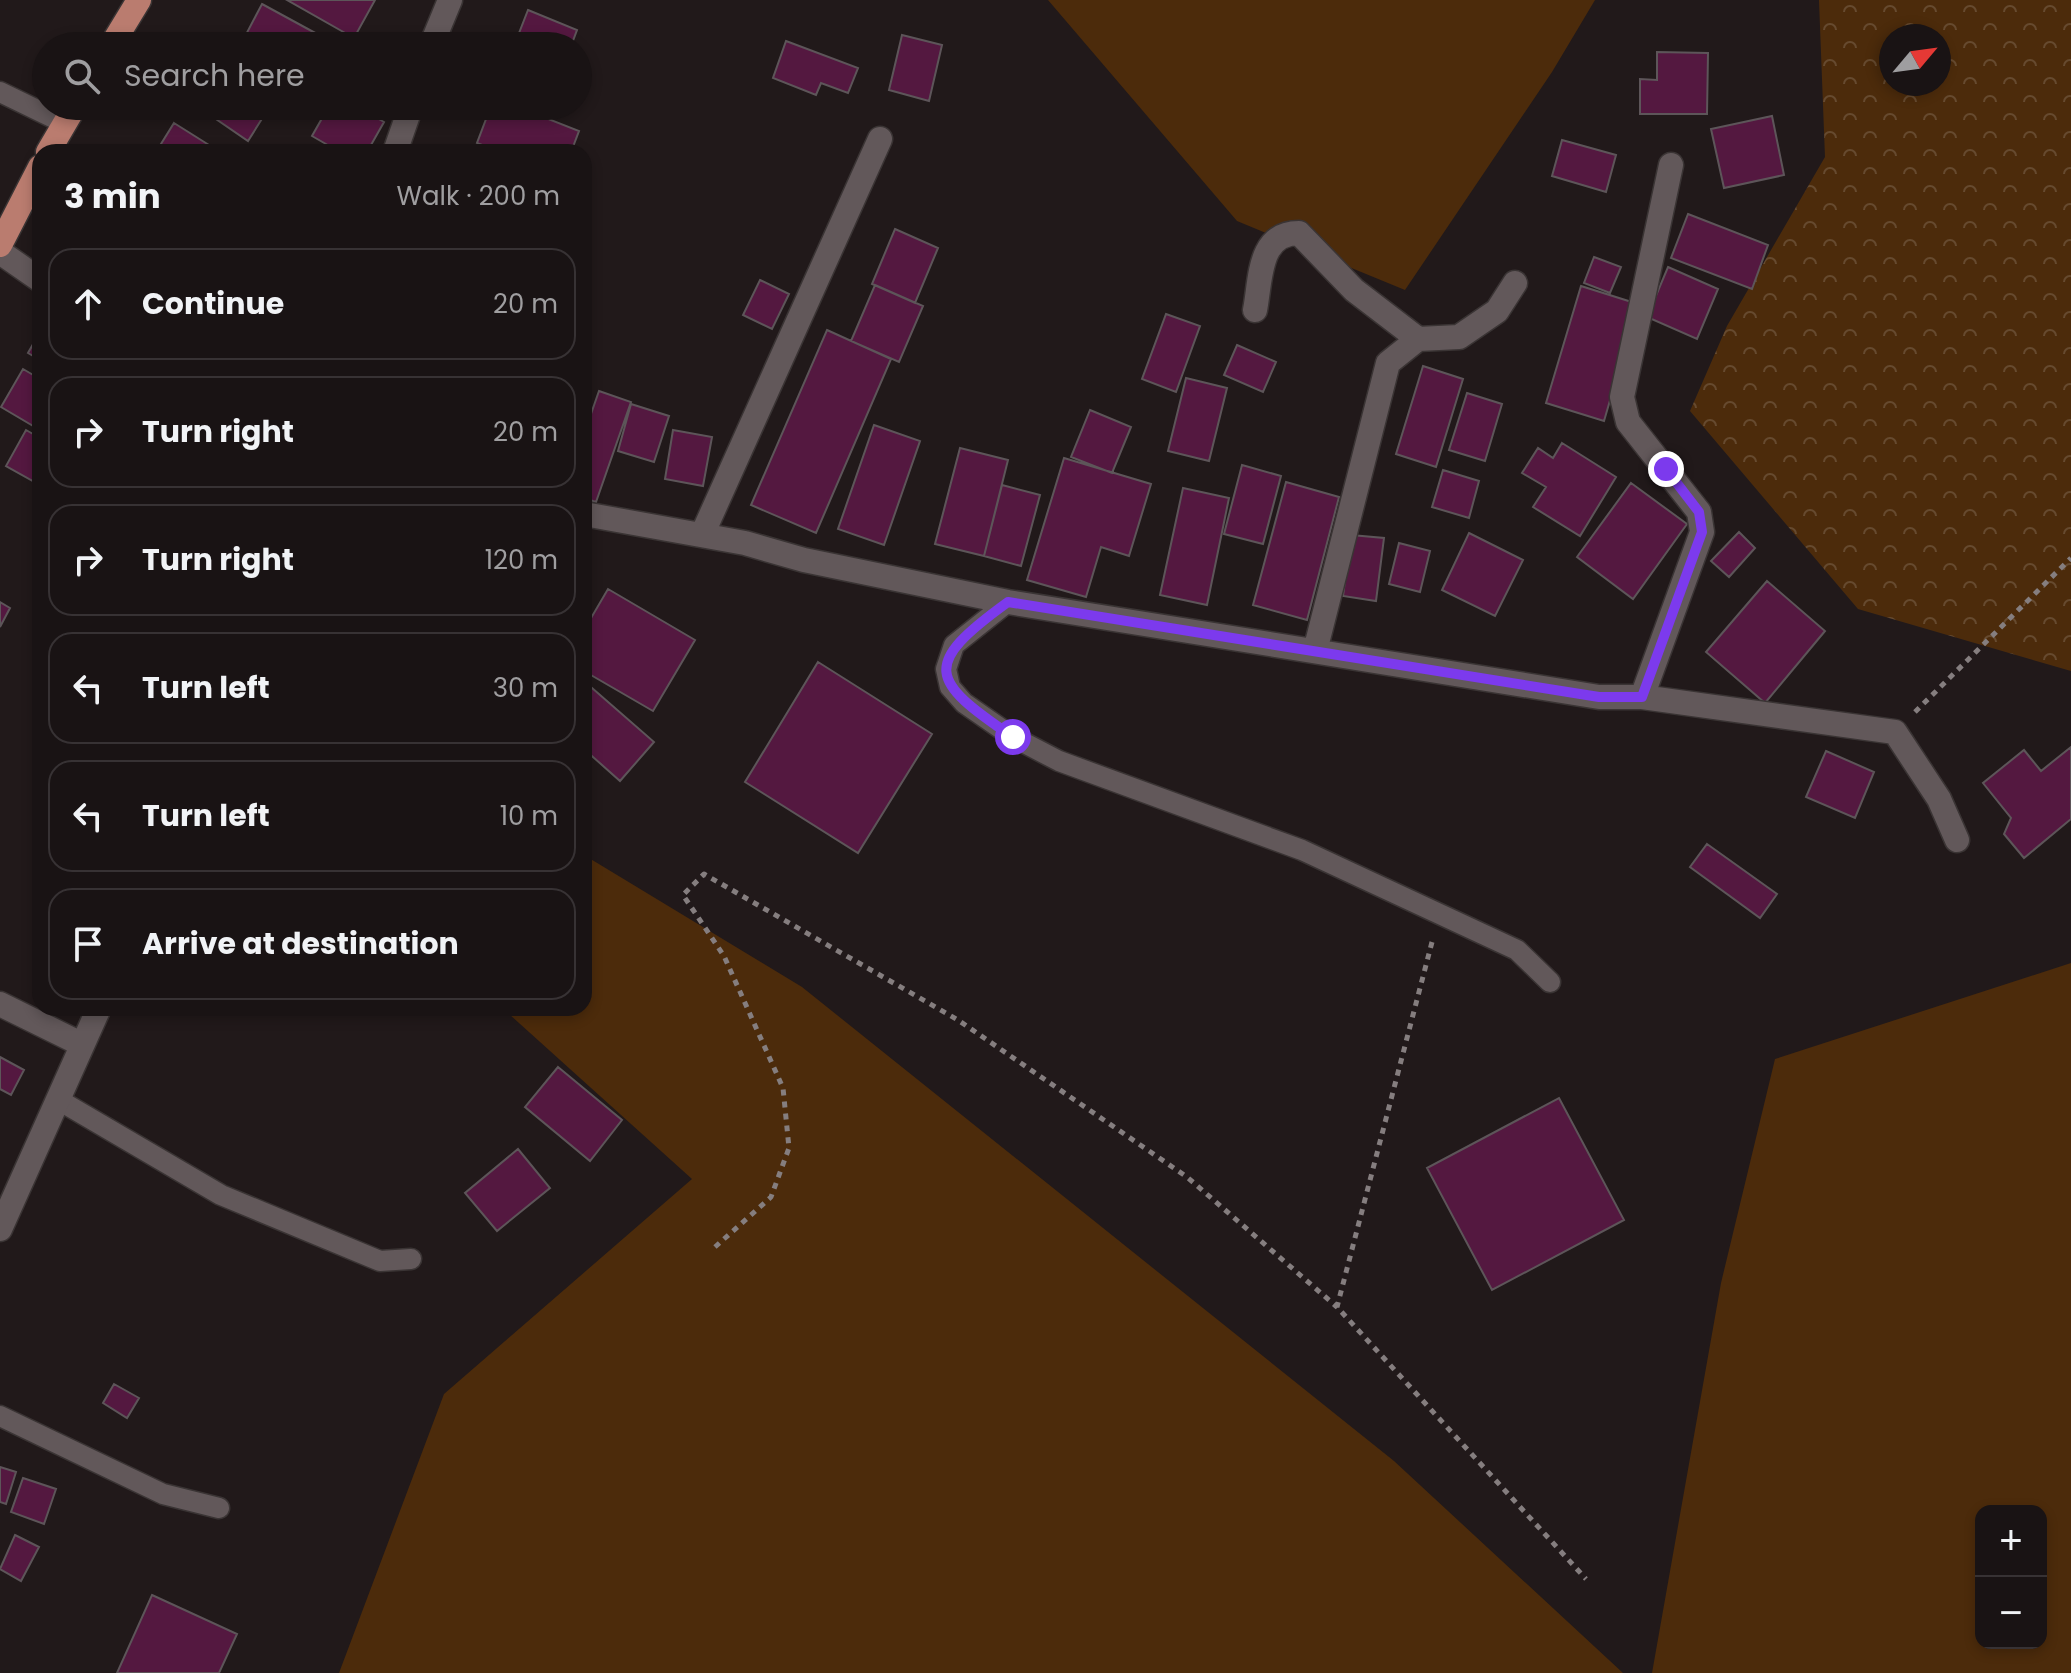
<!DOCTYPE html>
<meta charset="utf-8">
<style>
body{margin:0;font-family:Poppins,sans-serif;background:#262022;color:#f1f3f6}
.controls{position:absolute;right:24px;bottom:24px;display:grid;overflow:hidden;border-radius:16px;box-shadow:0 4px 12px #0003}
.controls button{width:72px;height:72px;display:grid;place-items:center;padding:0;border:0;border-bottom:2px solid #373234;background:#191314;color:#f1f3f6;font:40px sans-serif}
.compass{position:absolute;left:1879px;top:24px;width:72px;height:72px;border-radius:50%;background:#191314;box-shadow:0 4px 12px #0003;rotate:61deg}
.stop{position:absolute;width:24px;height:24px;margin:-18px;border:6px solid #7c3aed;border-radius:50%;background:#fff}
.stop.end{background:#7c3aed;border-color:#fff;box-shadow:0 2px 8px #0008}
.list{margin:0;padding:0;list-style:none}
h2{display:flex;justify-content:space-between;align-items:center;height:104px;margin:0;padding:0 32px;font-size:34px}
h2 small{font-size:26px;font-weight:400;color:#9f9ea0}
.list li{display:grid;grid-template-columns:52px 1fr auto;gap:24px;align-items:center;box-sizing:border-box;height:112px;margin:0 16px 16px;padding:0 16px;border:2px solid #373234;border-radius:24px}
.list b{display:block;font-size:30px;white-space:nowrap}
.list em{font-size:26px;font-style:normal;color:#9f9ea0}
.icon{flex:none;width:44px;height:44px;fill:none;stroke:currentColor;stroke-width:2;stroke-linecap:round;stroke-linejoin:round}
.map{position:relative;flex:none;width:2071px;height:1673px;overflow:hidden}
.search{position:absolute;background:#191314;box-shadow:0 4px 12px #0003;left:32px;top:32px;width:560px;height:88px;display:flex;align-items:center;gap:20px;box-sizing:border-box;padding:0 28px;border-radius:44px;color:#9f9ea0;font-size:30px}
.panel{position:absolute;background:#191314;box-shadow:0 4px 12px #0003;left:32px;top:144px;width:560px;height:872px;border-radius:24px}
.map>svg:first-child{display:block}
.green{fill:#4c2b0b;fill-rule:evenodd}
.forest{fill:url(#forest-crowns);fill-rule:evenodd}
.building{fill:#541840;stroke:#5d5559;stroke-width:2}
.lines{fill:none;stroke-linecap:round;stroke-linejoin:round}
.lane-casing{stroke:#3a3434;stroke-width:23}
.street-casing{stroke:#3a3434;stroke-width:27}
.primary-casing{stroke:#3a3434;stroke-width:27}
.path{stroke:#857e7f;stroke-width:5;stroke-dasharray:6 6;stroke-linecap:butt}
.lane{stroke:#62585a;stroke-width:20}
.street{stroke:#62585a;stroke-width:24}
.primary{stroke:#ba7c6f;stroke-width:24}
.route{stroke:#7c3aed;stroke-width:10}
</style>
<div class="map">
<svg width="2071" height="1673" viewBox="0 0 2071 1673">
<defs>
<pattern id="forest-crowns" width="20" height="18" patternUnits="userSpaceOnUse" patternTransform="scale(2)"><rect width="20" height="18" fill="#4c2b0b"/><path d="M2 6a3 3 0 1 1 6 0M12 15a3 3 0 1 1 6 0" fill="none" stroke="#664a2f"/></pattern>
</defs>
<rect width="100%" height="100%" fill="#21191a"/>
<path class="green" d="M1048,0H1595L1552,72L1405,290L1237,221Z
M584,855L802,987L1394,1461L1623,1673H339L444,1394L692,1179L509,1014V1008H584Z
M2071,963V1673H1652L1721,1283L1775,1059ZM1981,1511H2041V1643H1981Z"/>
<path class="forest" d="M1819,0H2071V671L1858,609L1690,411L1727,326L1825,157ZM1891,36H1939V84H1891Z"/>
<path class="building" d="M287,0H375L354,38Z
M262,4L330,41L327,46H240Z
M528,10L577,30L571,46H514Z
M902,35L942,45L929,101L889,90Z
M338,37L363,46H335Z
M786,41L858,68L848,93L821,83L816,95L773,78Z
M1657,52L1708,53L1707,114H1640V79L1657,80Z
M197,106H270L248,141Z
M329,106H356L384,122L367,152H340L312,136Z
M491,106H541L538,115L579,131L571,152H500L477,143Z
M1772,116L1784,175L1724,188L1711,129Z
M174,123L220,152H156Z
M1562,140L1616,155L1606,192L1552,176Z
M1688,214L1768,245L1752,289L1671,258Z
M895,229L938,248L915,303L872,284Z
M1594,257L1621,267L1610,293L1584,283Z
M1668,267L1718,289L1697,339L1647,317Z
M760,280L789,294L772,329L743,315Z
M875,285L923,306L899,362L851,341Z
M1581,286L1638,304L1604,421L1546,403Z
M1166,314L1200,326L1176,392L1142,379Z
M827,330L891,359L816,533L751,505Z
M40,332V360L28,353Z
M1237,345L1276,362L1263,392L1224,375Z
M1423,366L1463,379L1436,467L1396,454Z
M23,369L40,379V430L1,407Z
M1186,378L1227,388L1209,461L1168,451Z
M599,391L631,402L596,502L584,498V434Z
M1467,393L1502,404L1485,461L1449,450Z
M631,404L669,416L654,462L618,451Z
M1090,410L1131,427L1112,473L1071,457Z
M874,425L920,441L884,545L838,529Z
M26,430L40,438V485L6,466Z
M673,430L712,437L703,486L665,479Z
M1562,443L1616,477L1580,536L1533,507L1546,487L1522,473L1538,448L1553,458Z
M960,448L1008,460L984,556L935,544Z
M1064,458L1151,484L1129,556L1101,547L1086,597L1027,580Z
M1242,465L1281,476L1263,544L1224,534Z
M1443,470L1479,481L1469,518L1432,507Z
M1286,482L1339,497L1307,620L1253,605Z
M1631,483L1687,524L1633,599L1577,557Z
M1002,485L1040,495L1021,566L984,556Z
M1183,488L1229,498L1207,605L1160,595Z
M1739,532L1755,548L1729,577L1711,561Z
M1469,533L1523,560L1495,616L1442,590Z
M1351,535L1384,538L1376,601L1343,596Z
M1399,543L1430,551L1420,592L1389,584Z
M1767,581L1825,631L1765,703L1706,652Z
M608,589L695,640L653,711L584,671V630Z
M0,602L10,608L0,627Z
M818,662L932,734L858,853L745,782Z
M584,681L654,742L620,781L584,749Z
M2071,747V819L2024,858L2004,834L2011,818L1983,783L2024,750L2041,771Z
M1826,751L1874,772L1855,818L1806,797Z
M1707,844L1777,894L1760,918L1690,867Z
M0,1057L24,1070L11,1095L0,1089Z
M558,1067L622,1120L590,1161L525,1107Z
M1559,1098L1624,1220L1492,1290L1427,1168Z
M518,1149L550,1188L497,1231L465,1193Z
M114,1384L139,1398L127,1418L103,1403Z
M0,1467L16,1472L6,1504L0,1502Z
M23,1478L56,1489L44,1524L11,1512Z
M15,1535L39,1547L21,1581L0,1569Z
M152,1595L237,1634L219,1673H117Z"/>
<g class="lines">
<g class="lane-casing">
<path id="lane" d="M0,92L64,123
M1008,602L954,645L946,669L950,687L964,703L1013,737L1059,761L1302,850L1517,950L1550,982
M57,1099L221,1195L380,1261L411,1259
M0,1416L163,1494L219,1508"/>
</g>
<g class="street-casing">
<path id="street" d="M431,46L450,0
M395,152L411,106
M0,252L40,280
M1255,310C1261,279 1258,233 1299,233L1354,290L1418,339
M584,514L745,543L804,560L1008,602L1599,697H1642L1895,732L1939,799L1957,840
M702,535L880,139
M1315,651L1388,363L1418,339L1459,337L1497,311L1515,283
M1642,697L1702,532L1699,512L1628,422L1622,397L1671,165
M0,1004L81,1044
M0,1229L99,1008"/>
</g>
<g class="primary-casing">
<path id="primary" d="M111,46L139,0
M48,152L75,106
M0,245L40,167"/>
</g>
<path class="path" d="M1915,712L2071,558
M1432,942L1337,1307L1586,1579
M715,1247L771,1197L789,1148L783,1088L724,956L683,895L704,874L958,1020L1187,1177L1337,1307"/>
<use href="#lane" class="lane"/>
<use href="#street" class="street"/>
<use href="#primary" class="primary"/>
</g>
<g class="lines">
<path class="route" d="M1013,737C929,680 921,665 1008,602L1599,697H1642L1702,532L1699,512L1666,469"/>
</g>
</svg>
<div class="controls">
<button>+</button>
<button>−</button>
</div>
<svg class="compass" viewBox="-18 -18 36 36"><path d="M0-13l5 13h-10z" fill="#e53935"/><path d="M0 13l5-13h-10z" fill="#9f9ea0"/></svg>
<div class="stop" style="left:1013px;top:737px"></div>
<div class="stop end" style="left:1666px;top:469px"></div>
<div class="search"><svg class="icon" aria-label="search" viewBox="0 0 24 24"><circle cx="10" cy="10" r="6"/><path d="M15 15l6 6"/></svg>Search here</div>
<section class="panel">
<h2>3 min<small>Walk · 200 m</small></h2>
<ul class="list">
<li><svg class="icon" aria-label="ahead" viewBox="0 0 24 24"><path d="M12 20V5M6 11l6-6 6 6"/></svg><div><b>Continue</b></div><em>20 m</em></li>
<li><svg class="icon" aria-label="right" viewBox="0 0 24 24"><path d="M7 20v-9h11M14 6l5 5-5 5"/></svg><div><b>Turn right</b></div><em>20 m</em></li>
<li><svg class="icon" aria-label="right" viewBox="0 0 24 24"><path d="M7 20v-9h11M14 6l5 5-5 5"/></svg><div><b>Turn right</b></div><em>120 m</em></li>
<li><svg class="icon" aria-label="left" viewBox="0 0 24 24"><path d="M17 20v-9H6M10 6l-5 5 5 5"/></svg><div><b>Turn left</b></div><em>30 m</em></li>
<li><svg class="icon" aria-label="left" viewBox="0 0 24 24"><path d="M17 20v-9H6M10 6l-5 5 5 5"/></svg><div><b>Turn left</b></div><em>10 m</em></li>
<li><svg class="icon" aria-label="arrive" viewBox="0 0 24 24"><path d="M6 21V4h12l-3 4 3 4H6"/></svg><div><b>Arrive at destination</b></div></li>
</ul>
</section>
</div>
